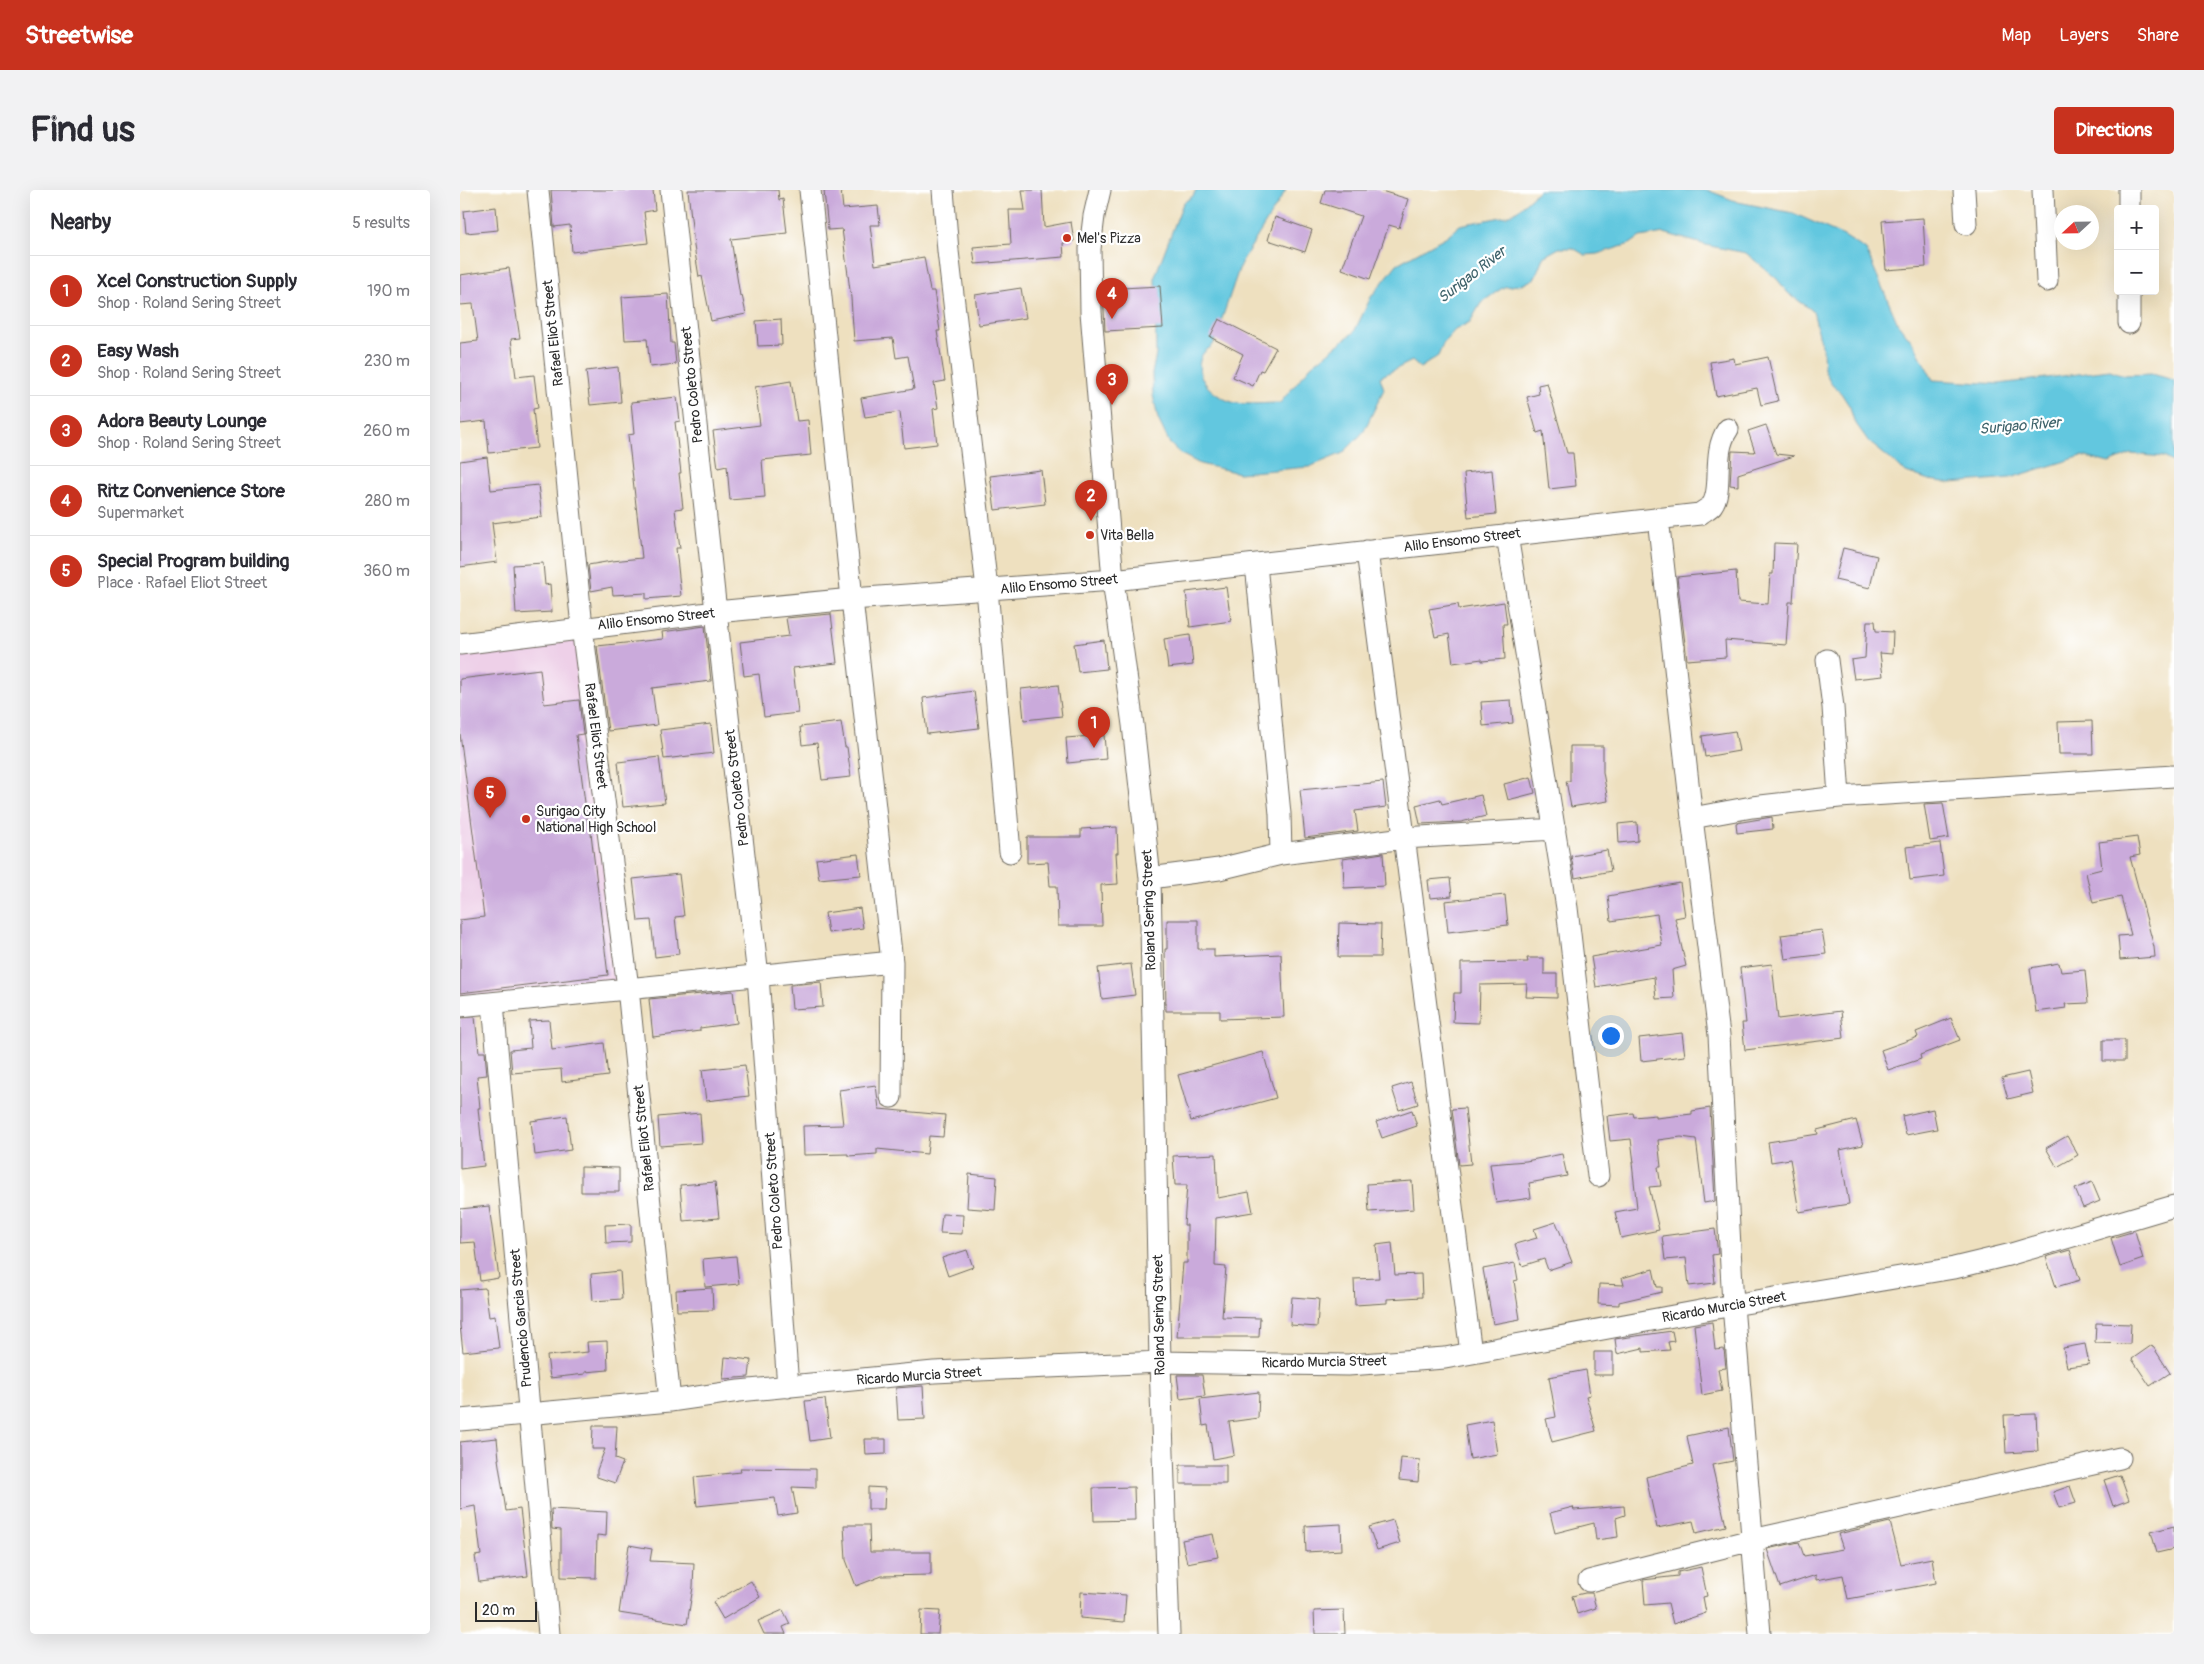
<!DOCTYPE html>
<meta charset="utf-8">
<style>
body{margin:0;font-family:Pangolin,sans-serif;background:#f2f2f3;color:#2b2b33}
.controls{position:absolute;right:15px;top:15px;display:grid;overflow:hidden;border-radius:5px;box-shadow:0 5px 20px #0002}
.controls button{width:45px;height:45px;display:grid;place-items:center;padding:0;border:0;border-bottom:1px solid #e1e1e2;background:#fff;color:#2b2b33;font:25px sans-serif}
.compass{position:absolute;left:1594px;top:15px;width:45px;height:45px;border-radius:50%;background:#fff;box-shadow:0 5px 20px #0002;rotate:248deg}
.scale{position:absolute;left:15px;bottom:12px;width:62px;box-sizing:border-box;padding-left:5px;border:2px solid #2b2b2b;border-top:0;font-size:14px;line-height:18px;white-space:nowrap;color:#2b2b2b;-webkit-text-stroke:4px #fff;paint-order:stroke}
.you{position:absolute;left:1150px;top:845px;width:18px;height:18px;margin:-12px;border:4px solid #fff;border-radius:50%;background:#1a73e8;box-shadow:0 0 0 8px #1a73e833}
.badge{display:grid;place-items:center;width:32px;height:32px;border-radius:50%;background:#c8321e;color:#fff;font-size:16px;font-weight:700}
.pin{position:absolute;translate:-50% -41px;filter:drop-shadow(0 1px 2px #0008)}
.pin::after{content:'';position:absolute;top:26px;width:18px;height:15px;background:inherit;clip-path:polygon(0 0,100% 0,50% 100%)}
.list{margin:0;padding:0;list-style:none}
h2{display:flex;justify-content:space-between;align-items:center;height:65px;margin:0;padding:0 20px;font-size:21px}
h2 small{font-size:16px;font-weight:400;color:#7c7c81}
.list li{display:grid;grid-template-columns:32px 1fr auto;gap:15px;align-items:center;box-sizing:border-box;height:70px;padding:0 20px;border-top:1px solid #e1e1e2}
.list b{display:block;font-size:19px;white-space:nowrap}
.list p{margin:0;font-size:16px;white-space:nowrap;color:#7c7c81}
.list em{font-size:16px;font-style:normal;color:#7c7c81}
.map{position:relative;flex:none;width:1714px;height:1444px;overflow:hidden;border-radius:5px}
header{display:flex;align-items:center;gap:30px;box-sizing:border-box;height:70px;padding:0 25px;background:#c8321e;color:#fff}
header strong{font-size:24px}
nav{display:flex;gap:28px;margin-inline-start:auto;font-size:18px}
.intro{display:flex;align-items:center;justify-content:space-between;box-sizing:border-box;height:120px;padding:0 30px}
h1{margin:0;font-size:35px}
.button{padding:12px 22px;border-radius:5px;background:#c8321e;color:#fff;font-size:18px;font-weight:700}
main{display:flex;gap:30px;padding:0 30px}
aside{flex:1;background:#fff;border-radius:5px;box-shadow:0 5px 20px #0002}
.map>svg:first-child{display:block}
.built{fill:#eed0e8}
.water{fill:#62c7df;stroke:#467985}
.building{fill:#caaadb}
.lines{fill:none;stroke-linecap:round;stroke-linejoin:round}
.minor-casing{stroke:#6f6a5f;stroke-width:23}
.minor{stroke:#fff;stroke-width:21}
.poi-dot{fill:#c8321e;stroke:#fff;stroke-width:2}
.labels{text-anchor:middle;dominant-baseline:central;stroke-width:4.5;stroke-linejoin:round;paint-order:stroke}
.poi-label{font-size:14px;fill:#2b2b2b;stroke:#fff;text-anchor:start}
.street-label{font-size:14px;fill:#2b2b2b;stroke:#fff}
.water-label{font-size:15px;font-style:italic;fill:#3e626a;stroke:#fff}
</style>
<header>
<strong>Streetwise</strong>
<nav><a>Map</a><a>Layers</a><a>Share</a></nav>
</header>
<div class="intro"><h1>Find us</h1><a class="button">Directions</a></div>
<main>
<aside>
<h2>Nearby<small>5 results</small></h2>
<ul class="list">
<li><span class="badge">1</span><div><b>Xcel Construction Supply</b><p>Shop · Roland Sering Street</p></div><em>190 m</em></li>
<li><span class="badge">2</span><div><b>Easy Wash</b><p>Shop · Roland Sering Street</p></div><em>230 m</em></li>
<li><span class="badge">3</span><div><b>Adora Beauty Lounge</b><p>Shop · Roland Sering Street</p></div><em>260 m</em></li>
<li><span class="badge">4</span><div><b>Ritz Convenience Store</b><p>Supermarket</p></div><em>280 m</em></li>
<li><span class="badge">5</span><div><b>Special Program building</b><p>Place · Rafael Eliot Street</p></div><em>360 m</em></li>
</ul>
</aside>
<div class="map">
<svg width="1714" height="1444" viewBox="0 0 1714 1444">
<rect width="100%" height="100%" fill="#fff"/>
<filter id="ink" filterUnits="userSpaceOnUse"><feTurbulence type="fractalNoise" baseFrequency=".02" numOctaves="2"/><feDisplacementMap in="SourceGraphic" scale="10" xChannelSelector="R" yChannelSelector="G"/><feConvolveMatrix kernelMatrix="1 2 1 2 8 2 1 2 1" color-interpolation-filters="sRGB"/></filter>
<filter id="wash" filterUnits="userSpaceOnUse"><feTurbulence type="fractalNoise" baseFrequency=".0096" numOctaves="4" result="noise"/><feDisplacementMap in="SourceGraphic" scale="20" xChannelSelector="R" yChannelSelector="G"/><feGaussianBlur stdDeviation="1.12" result="paint"/><feColorMatrix in="noise" values="0 0 0 0 0 0 0 0 0 0 0 0 0 0 0 0 0 1.4 0 .05"/><feComposite in="paint" operator="in"/></filter>
<g filter="url(#wash)">
<rect width="100%" height="100%" fill="#eee0bf"/>
<path class="built" d="M117,450L163,792L0,809V464Z"/>
<path class="water" d="M736,0H826L781,73L753,155C750,158 744,161 742,165C731,188 756,209 776,213C790,215 806,213 820,213L851,176L894,142L911,107L937,74L987,46L1000,35L1047,26L1058,20L1079,0H1247L1278,12L1333,23L1384,46L1406,60L1438,134L1454,154L1473,190L1539,194L1650,180L1663,185L1692,184L1714,190V273L1704,267L1671,264L1649,273L1622,266L1550,288L1491,293L1469,290L1446,282L1409,252L1394,231L1390,217L1381,203L1372,195L1364,179L1363,160L1353,121L1328,103L1317,89L1286,63L1250,56L1204,43L1180,47L1170,54L1137,64L1125,65L1113,58H1099L1083,67L1075,88L1064,94L1044,97L1035,103L1021,113L1010,132L995,140L984,152L978,166L960,178L952,171L920,187L924,199L904,241L895,251L883,263L849,277L779,283L740,274L721,264L710,254L698,229L693,205L692,184L696,164L695,86L723,13L733,6Z"/>
<g id="blocks">
<path class="building" d="M91,0H193L195,20L184,22L188,53L112,62L110,35L94,37Z
M228,0H318L319,10L323,9L327,43L271,49L280,106L282,105L286,124L251,131L242,86L239,87L234,56Z
M381,0L383,19L418,16L420,35H410L415,75L464,67L470,101H474L480,141H477L485,191L474,193L478,218L473,219L477,254L444,258L440,222L405,227L401,208L454,199L448,166L436,168L433,148L394,151L391,108L382,39L368,40L364,1Z
M562,0H582L584,37L611,32L614,51L603,53L604,67L515,74L513,57L551,54L549,20H565Z
M865,0H918L948,9L939,38L929,35L910,89L882,79L901,26L861,13Z
M36,17L38,40L6,43L4,21Z
M815,27L852,40L845,62L808,50Z
M1463,28L1466,77L1426,80L1422,31Z
M49,78L60,148L51,149L56,187L74,185L78,218L73,219L77,258L29,263L26,231L0,234V153L18,151L13,114L0,115V85Z
M700,96L703,138L645,141L643,99Z
M561,98L566,128L519,135L515,105Z
M208,104L211,153H214L216,174L190,177L187,149L165,150L162,107Z
M321,129L322,155L298,156L296,131Z
M759,129L816,158L803,181L800,180L793,196L773,187L783,164L750,147Z
M1308,167L1318,211L1301,215L1297,198L1256,206L1250,172L1274,168L1275,174Z
M158,177L161,212L130,215L126,181Z
M331,191L337,231L348,230L351,265L302,270L305,307L270,310L267,276L258,278L253,241L300,235L295,197Z
M1087,193L1107,263H1113L1116,296L1089,299L1083,241L1077,243L1067,207L1079,204L1078,195Z
M217,207L220,231L215,232L221,283H219L223,318L215,319L220,358H216L221,406L186,409V403L153,405L152,397L131,401L128,375L152,371L182,368L168,245L174,244L171,212Z
M1306,235L1316,264L1334,266L1278,284V296L1270,295L1272,261L1295,262L1288,241Z
M27,267L31,300L78,295L82,327L32,333L37,372L0,377V271Z
M581,280L585,314L535,320L530,286Z
M1032,280L1036,324L1008,327L1004,283Z
M1314,353L1337,354L1333,412H1329L1326,455L1265,450L1266,467L1227,470L1217,387L1276,381L1278,412L1308,414L1310,384H1313Z
M1383,358L1417,366L1410,398L1375,390Z
M83,373L85,395L90,394L92,422L56,424L53,375Z
M766,397L771,431L730,437L726,402Z
M1044,412L1047,434H1043L1045,469L1022,471V469L993,473L989,444L975,447L969,419L998,414L999,419Z
M371,424L377,473L333,478L338,523L304,527L299,484L284,486L280,452L329,446L326,428Z
M1407,431H1415L1416,441L1433,442L1432,464L1420,463L1423,486L1394,489L1391,470L1405,468Z
M245,436L251,491L192,498L197,535L148,541L137,456L203,449L202,442Z
M730,445L733,475L708,478L704,449Z
M644,450L647,479L618,482L614,454Z
M80,479L84,514L119,510L123,544L116,545L128,635H130L148,785L0,803V730L24,727L0,544V489Z
M598,495L602,526L564,530L561,499Z
M514,501L519,538L467,544L463,508Z
M1051,510L1053,533L1023,536L1021,512Z
M1632,531L1633,564H1599L1598,532Z
M381,532L385,557H387L391,587L362,590L357,553L342,555L340,537Z
M251,534L254,563L204,569L200,540Z
M1275,541L1279,561L1245,567L1242,546Z
M644,545L646,569L608,573L606,548Z
M1110,556H1143V582L1148,611L1111,617L1106,591H1110Z
M199,567L205,613L163,617L158,572Z
M1071,587L1075,603L1048,610L1044,594Z
M923,592L926,617L895,621L898,641L845,648L840,600Z
M1021,605L1026,626L1001,632L960,634L956,615L980,609L982,614Z
M1483,613L1489,648L1470,651L1464,614Z
M1312,627L1313,639L1277,643L1276,633Z
M1177,632L1178,651L1159,653L1158,634Z
M657,637L658,663H656L658,694L641,695L642,736H598L597,696H590L588,672L567,673V647H621V639Z
M1677,647L1680,665L1670,667L1694,757L1695,767L1660,770L1658,746L1671,745L1661,707L1633,713L1626,683L1642,679L1639,652Z
M1480,653L1484,686L1450,690L1446,657Z
M1147,660L1151,681L1115,688L1111,666Z
M923,663L925,696L884,698L883,669Z
M398,664L401,685L359,689L356,669Z
M219,684L224,726L215,727L219,764L195,767L191,730L178,731L173,689Z
M990,688L992,706L970,708L968,690Z
M1220,693L1225,726L1215,728L1226,776L1212,780L1214,808L1196,809L1194,787L1136,797L1131,767L1202,755L1197,724L1151,731L1148,706Z
M1045,705L1048,735L988,742L985,711Z
M400,718L403,738L368,743L365,723Z
M707,730H738V759H754V767L821,764L824,827L760,829V821H706L705,759H707Z
M879,733L921,734L920,767H878Z
M1362,740L1366,764L1325,769L1321,745Z
M1067,768H1084V784H1097V808L1066,807L1067,794L1020,795L1019,833L993,832L994,803H1001V773L1068,772Z
M1599,773L1601,782L1625,780L1628,813L1605,814L1606,818L1576,822L1570,778Z
M671,774L675,805L642,809L638,778Z
M1312,774L1318,829L1381,821L1384,848L1285,860L1282,833H1286L1280,778Z
M361,792L363,817L332,819L330,795Z
M273,801L277,833L240,838V841L193,847L189,809Z
M15,827L19,862H25L27,885L17,886L20,918H18L24,976L0,979V828Z
M1491,828L1500,850L1460,865L1461,869L1428,880L1421,860L1458,847L1456,842Z
M89,830L92,860L144,853L148,886L102,892L101,879L52,883L50,860L71,858L69,831Z
M1222,843L1225,866L1181,871L1179,848Z
M1643,850H1665V871H1643Z
M803,862L816,908L731,931L718,885Z
M285,875L289,906L246,911L242,880Z
M1568,882L1573,903L1548,909L1542,888Z
M951,892L958,914L939,920L932,898Z
M416,895L419,919L485,925L483,947L469,946L467,964L417,959V964L388,966V964L344,965L343,936L383,935L379,900Z
M1005,918L1011,974L999,975L992,919Z
M1250,918L1255,1011L1244,1013L1236,949L1221,947L1198,950L1201,977H1198L1201,996L1189,997L1199,1040L1161,1048L1155,1022L1177,1018L1172,973H1174L1171,949L1150,951L1147,926L1173,923L1174,927L1196,925V928L1232,924V921Z
M1473,919L1477,939L1446,945L1442,926Z
M952,920L957,936L922,948L916,932Z
M240,923L242,953L200,956L198,927Z
M107,926L111,960L75,965L71,931Z
M1396,930L1403,955L1380,960L1389,1014L1339,1022L1330,969L1311,972L1308,952L1358,944L1357,940Z
M1607,946L1618,965L1597,977L1586,958Z
M756,964L758,1008L789,1002L793,1022L756,1028L755,1076L766,1077L762,1127L800,1128L799,1147H717L723,1073H727V1035H724L727,995H715L713,966Z
M1102,964L1107,986L1069,993L1071,1008L1036,1013L1030,974L1066,971Z
M121,977L159,978V1002H121Z
M509,984L537,987L535,1020L507,1018Z
M952,991L954,1019L909,1022L907,994Z
M255,992L259,1028L223,1031L220,995Z
M1632,992L1640,1011L1623,1018L1615,999Z
M29,1016L39,1088L20,1091L15,1052L0,1053V1019Z
M482,1024L503,1025L502,1044L480,1043Z
M1096,1032L1112,1072L1088,1080L1084,1069L1062,1076L1055,1054L1077,1048L1074,1039Z
M171,1034V1052L146,1053L145,1035Z
M1255,1039L1258,1064L1252,1065L1255,1093L1229,1096L1226,1068L1205,1070L1202,1046Z
M1675,1041L1683,1069L1660,1077L1651,1048Z
M932,1053L935,1085L961,1084L962,1107L927,1109V1113L895,1115L894,1089L919,1088L916,1055Z
M507,1060L513,1077L488,1086L482,1068Z
M1610,1060L1620,1090L1596,1097L1586,1067Z
M276,1066L279,1094L245,1097L243,1069Z
M1055,1073L1058,1090L1054,1091L1060,1129L1033,1134L1023,1079Z
M1193,1079L1197,1097H1202V1102L1159,1112V1115L1138,1114L1139,1094L1164,1095L1162,1088Z
M160,1081L162,1109L133,1111L131,1084Z
M25,1098L29,1127L35,1126L39,1158L3,1162L0,1135V1100Z
M252,1098L253,1120L217,1121L216,1100Z
M832,1107L859,1109L857,1137L830,1135Z
M1252,1132L1255,1160L1264,1159L1266,1178L1258,1179L1262,1201L1242,1205L1234,1135Z
M1636,1133L1671,1134L1670,1154L1635,1153Z
M1212,1141L1214,1151L1208,1152L1210,1160L1183,1162V1158L1157,1164L1155,1149Z
M147,1151L148,1180L125,1182V1184L90,1188L87,1166L128,1162L127,1152Z
M1625,1154L1629,1174L1607,1177L1603,1158Z
M1692,1155L1710,1183L1690,1196L1672,1169Z
M1134,1162H1153V1185H1134Z
M265,1167L291,1170L289,1187L263,1189Z
M1126,1180L1130,1205L1126,1206L1136,1241L1092,1252L1086,1229L1096,1227L1089,1187Z
M717,1185H742L745,1206L720,1209Z
M463,1196L465,1229L438,1230L436,1198Z
M799,1202L798,1228L769,1232L774,1265L753,1269L748,1235L743,1236L740,1209Z
M365,1209L370,1248L350,1251L345,1211Z
M1576,1224L1578,1261L1546,1263L1544,1225Z
M1032,1230L1037,1264L1010,1269L1005,1235Z
M133,1236H157L155,1269L163,1272L155,1293L137,1287V1280L145,1259H132Z
M1269,1237L1273,1271L1252,1275L1266,1336L1236,1343L1233,1331L1197,1338L1186,1287L1233,1275L1227,1246Z
M37,1248L39,1269H38L46,1321L60,1319L68,1386L19,1392L15,1366L21,1365L15,1316L0,1319V1252Z
M405,1249H426V1264L406,1265Z
M941,1268L960,1270L958,1292L939,1290Z
M720,1275H766V1294H720Z
M280,1278L356,1279V1298L332,1297L337,1323L318,1326L315,1308L237,1316L234,1287L281,1282Z
M1660,1285L1669,1310L1653,1316L1644,1290Z
M1610,1296L1616,1313L1599,1318L1593,1302Z
M408,1297L425,1298L424,1319H408Z
M674,1297L675,1330L634,1331L633,1298Z
M1164,1316L1165,1325L1156,1328L1158,1347L1136,1350L1134,1333L1095,1343L1090,1323L1113,1317L1114,1320Z
M91,1319L147,1322L146,1346L137,1345L136,1388L101,1387V1340L92,1339Z
M933,1330L940,1353L917,1360L909,1337Z
M1430,1332L1441,1374L1472,1368L1476,1393L1388,1409L1383,1385L1356,1390V1385L1320,1397L1307,1359L1339,1352L1344,1366L1383,1359L1378,1344Z
M881,1334L882,1360L846,1362L845,1336Z
M384,1335H409L410,1362H471V1385L422,1386L396,1396L386,1370Z
M1714,1336V1359L1697,1363L1691,1342Z
M753,1344L758,1367L727,1373L722,1350Z
M169,1355L192,1359L190,1371L234,1373L233,1397L227,1434L159,1423Z
M1241,1377L1247,1406L1243,1407L1246,1423L1213,1434L1208,1413L1185,1415L1183,1390L1218,1386V1382Z
M291,1391L300,1407L263,1429L253,1412Z
M621,1402L666,1405L664,1432L620,1428Z
M1125,1403H1132L1136,1418L1117,1424L1112,1406Z
M323,1420L330,1434L323,1437L326,1444H304L298,1431Z
M461,1420L480,1421L478,1444H460Z
M884,1420L885,1444H855L854,1421Z"/>
</g>
</g>
<g filter="url(#ink)">
<use href="#blocks" fill-opacity="0" stroke="#6f6a5f" stroke-width="1"/>
<g class="lines">
<g class="minor-casing">
<path id="minor" d="M78,0L122,437L168,798L210,1211
M211,0L256,422L298,786L328,1197
M350,0L392,409L432,772L431,907
M483,0L488,61L527,399L550,662
M640,0L634,26L630,59L631,122L653,390L673,535L690,688L700,1172L709,1444
M1504,0L1506,34
M1583,0L1587,91
M1669,0V19
M1669,101V133
M1198,328L1232,628L1259,845L1273,1115L1300,1444
M1047,345L1107,718L1138,986
M907,361L1011,1163
M796,374L820,624L821,664
M0,454L256,422L392,409L653,390L1240,324C1243,321 1250,318 1252,315C1264,299 1251,263 1268,239
M1367,470L1373,517L1379,607
M1232,628L1292,617L1379,607L1714,586
M690,688L759,679L821,664L944,648L1095,639
M33,813L89,1444
M0,816L432,772
M0,1230L210,1211L279,1201L474,1182L700,1172L888,1175L985,1168L1273,1115L1494,1078L1548,1065L1714,1016
M1129,1391L1292,1350L1660,1268"/>
</g>
<use href="#minor" class="minor"/>
</g>
</g>
<g class="poi-dot">
<circle cx="607" cy="48" r="5"/>
<circle cx="630" cy="345" r="5"/>
<circle cx="66" cy="629" r="5"/>
</g>
<g class="labels">
<g class="poi-label">
<text x="617" y="48">Mel's Pizza</text>
<text x="640" y="345">Vita Bella</text>
<text x="76" y="621">Surigao City<tspan x="76" dy="16">National High School</tspan></text>
</g>
<g class="street-label">
<text transform="translate(93 143) rotate(-96)">Rafael Eliot Street</text>
<text transform="translate(232 195) rotate(-96)">Pedro Coleto Street</text>
<text transform="translate(1002 350) rotate(-7)">Alilo Ensomo Street</text>
<text transform="translate(599 394) rotate(-5)">Alilo Ensomo Street</text>
<text transform="translate(196 429) rotate(-6)">Alilo Ensomo Street</text>
<text transform="translate(136 546) rotate(83)">Rafael Eliot Street</text>
<text transform="translate(277 598) rotate(-97)">Pedro Coleto Street</text>
<text transform="translate(689 720) rotate(-92)">Roland Sering Street</text>
<text transform="translate(184 948) rotate(-96)">Rafael Eliot Street</text>
<text transform="translate(314 1001) rotate(-94)">Pedro Coleto Street</text>
<text transform="translate(1264 1117) rotate(-10)">Ricardo Murcia Street</text>
<text transform="translate(699 1125) rotate(-91)">Roland Sering Street</text>
<text transform="translate(61 1128) rotate(-95)">Prudencio Garcia Street</text>
<text transform="translate(864 1172) rotate(-1)">Ricardo Murcia Street</text>
<text transform="translate(459 1186) rotate(-4)">Ricardo Murcia Street</text>
</g>
<g class="water-label">
<text transform="translate(1012 85) rotate(-38)">Surigao River</text>
<text transform="translate(1560 236) rotate(-5)">Surigao River</text>
</g>
</g>
</svg>
<div class="controls">
<button>+</button>
<button>−</button>
</div>
<svg class="compass" viewBox="-18 -18 36 36"><path d="M0-13l5 13h-10z" fill="#e53935"/><path d="M0 13l5-13h-10z" fill="#7c7c81"/></svg>
<div class="scale">20 m</div>
<div class="you"></div>
<div class="pin badge" style="left:634px;top:558px">1</div>
<div class="pin badge" style="left:631px;top:331px">2</div>
<div class="pin badge" style="left:652px;top:215px">3</div>
<div class="pin badge" style="left:652px;top:129px">4</div>
<div class="pin badge" style="left:30px;top:628px">5</div>
</div>
</main>
